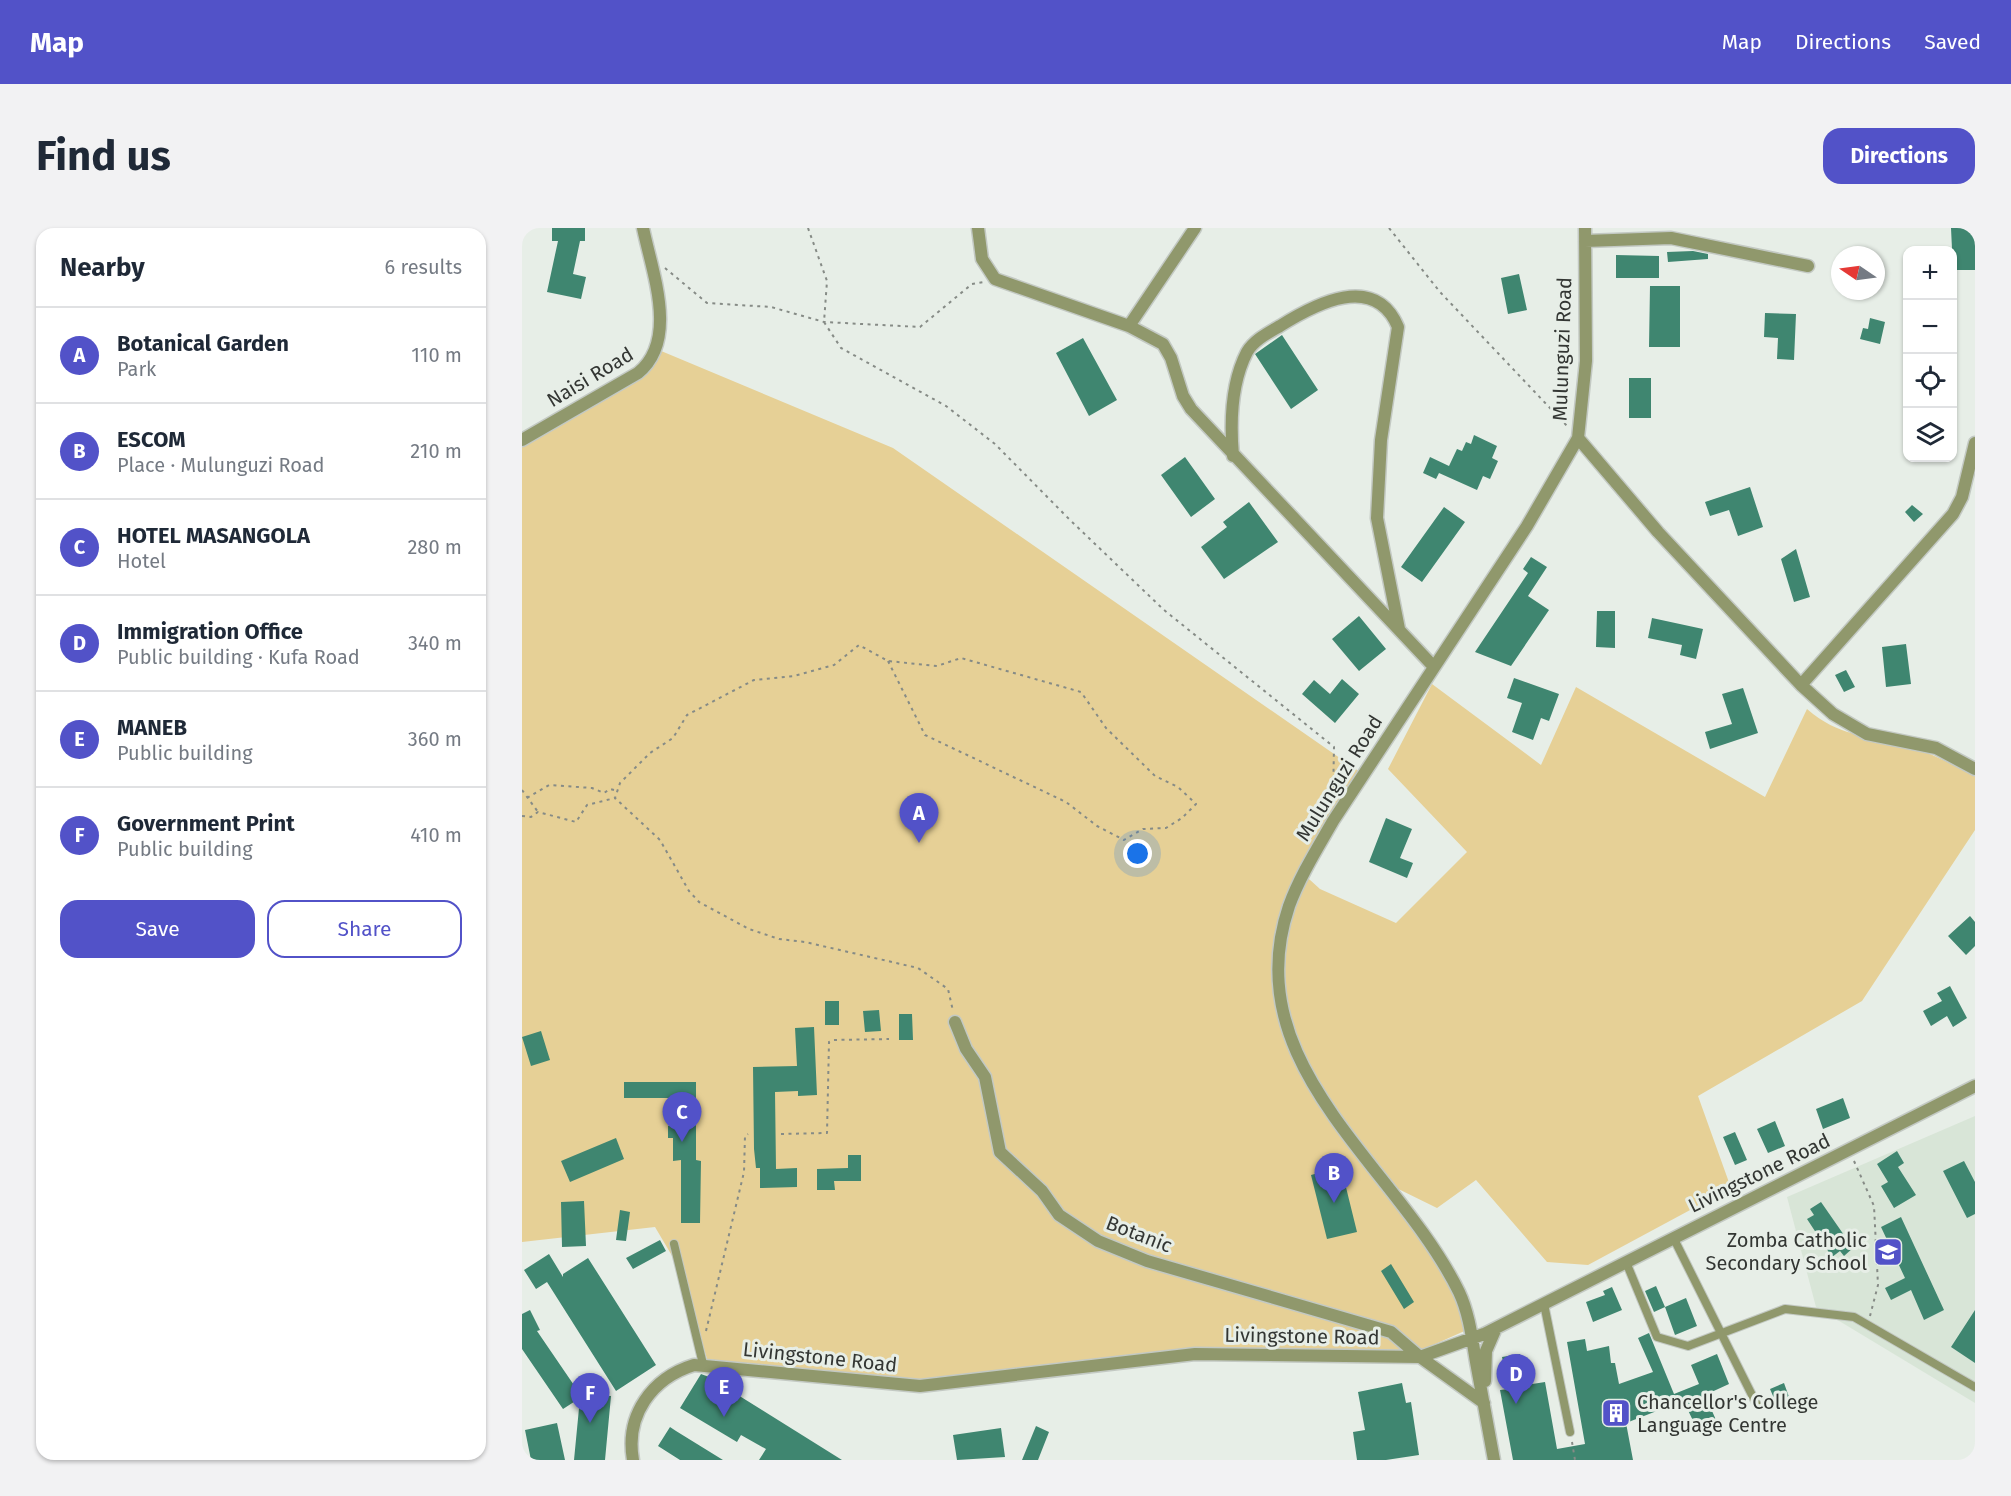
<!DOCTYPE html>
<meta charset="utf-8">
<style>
body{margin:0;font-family:"Fira Sans",sans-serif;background:#f2f2f3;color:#1f2937}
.controls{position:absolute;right:18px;top:18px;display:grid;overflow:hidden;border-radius:12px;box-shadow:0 2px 4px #0004}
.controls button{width:54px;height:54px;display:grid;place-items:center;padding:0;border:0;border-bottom:2px solid #e0e1e3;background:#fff;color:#1f2937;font:30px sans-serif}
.compass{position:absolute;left:1309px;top:18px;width:54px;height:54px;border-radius:50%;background:#fff;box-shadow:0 2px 4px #0004;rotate:283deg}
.you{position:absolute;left:616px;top:626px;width:21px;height:21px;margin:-15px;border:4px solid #fff;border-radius:50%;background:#1a73e8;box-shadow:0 0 0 9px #1a73e833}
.badge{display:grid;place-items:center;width:39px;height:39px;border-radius:50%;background:#5252c8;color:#fff;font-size:20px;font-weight:700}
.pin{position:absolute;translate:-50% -50px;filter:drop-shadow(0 2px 3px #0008)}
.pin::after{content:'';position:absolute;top:32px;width:21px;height:18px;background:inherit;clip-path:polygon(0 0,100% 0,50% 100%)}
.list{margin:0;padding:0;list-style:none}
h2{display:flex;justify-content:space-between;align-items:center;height:78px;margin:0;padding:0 24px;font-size:26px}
h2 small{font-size:20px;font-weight:400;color:#747a83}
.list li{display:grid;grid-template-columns:39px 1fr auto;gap:18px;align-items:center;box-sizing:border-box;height:96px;padding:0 24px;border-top:2px solid #e0e1e3}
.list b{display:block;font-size:22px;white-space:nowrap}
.list p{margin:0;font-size:20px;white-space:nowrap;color:#747a83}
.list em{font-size:20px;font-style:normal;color:#747a83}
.actions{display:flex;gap:12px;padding:18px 24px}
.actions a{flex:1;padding:14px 0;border:2px solid #5252c8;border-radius:18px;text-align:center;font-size:21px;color:#5252c8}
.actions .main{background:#5252c8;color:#fff}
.icon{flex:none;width:33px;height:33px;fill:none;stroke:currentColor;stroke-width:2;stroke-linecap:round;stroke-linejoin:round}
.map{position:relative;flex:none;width:1453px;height:1232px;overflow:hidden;border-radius:18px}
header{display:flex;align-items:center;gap:36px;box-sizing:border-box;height:84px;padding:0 30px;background:#5252c8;color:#fff}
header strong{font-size:28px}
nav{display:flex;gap:33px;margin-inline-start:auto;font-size:21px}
.intro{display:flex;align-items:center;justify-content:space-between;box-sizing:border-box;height:144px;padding:0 36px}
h1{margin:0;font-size:42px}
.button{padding:15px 27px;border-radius:18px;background:#5252c8;color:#fff;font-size:21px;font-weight:700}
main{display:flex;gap:36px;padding:0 36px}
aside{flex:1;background:#fff;border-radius:18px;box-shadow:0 2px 4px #0004}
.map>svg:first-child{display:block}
.built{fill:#d8e5d7}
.green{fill:#e6d096}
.building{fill:#3f8670}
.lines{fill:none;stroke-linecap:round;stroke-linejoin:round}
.service-casing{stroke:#c3c9c3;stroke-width:10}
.minor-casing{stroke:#c3c9c3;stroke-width:15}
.path{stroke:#868b86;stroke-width:2;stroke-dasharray:3 4.5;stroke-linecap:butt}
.service{stroke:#90986c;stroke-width:8}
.minor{stroke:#90986c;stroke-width:12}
.labels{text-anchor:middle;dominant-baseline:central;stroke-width:6;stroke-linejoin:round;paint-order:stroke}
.street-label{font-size:20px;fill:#333633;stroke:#e7eee7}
.poi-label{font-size:20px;fill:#333633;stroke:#e7eee7;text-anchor:end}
</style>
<header>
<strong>Map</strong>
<nav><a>Map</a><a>Directions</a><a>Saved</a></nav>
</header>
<div class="intro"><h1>Find us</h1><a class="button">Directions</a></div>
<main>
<aside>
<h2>Nearby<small>6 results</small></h2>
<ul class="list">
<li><span class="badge">A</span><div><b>Botanical Garden</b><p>Park</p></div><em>110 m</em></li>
<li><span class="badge">B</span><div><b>ESCOM</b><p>Place · Mulunguzi Road</p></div><em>210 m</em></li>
<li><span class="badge">C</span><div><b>HOTEL MASANGOLA</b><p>Hotel</p></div><em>280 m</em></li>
<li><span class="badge">D</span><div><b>Immigration Office</b><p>Public building · Kufa Road</p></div><em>340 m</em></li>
<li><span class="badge">E</span><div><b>MANEB</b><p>Public building</p></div><em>360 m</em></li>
<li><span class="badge">F</span><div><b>Government Print</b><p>Public building</p></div><em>410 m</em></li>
</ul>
<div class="actions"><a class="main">Save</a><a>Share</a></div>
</aside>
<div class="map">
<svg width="1453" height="1232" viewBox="0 0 1453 1232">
<rect width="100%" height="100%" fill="#e7eee7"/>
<path class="built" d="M1453,888V1175L1294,1079L1265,969Z"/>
<path class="green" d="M132,120L371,220L838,544L777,642L798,661L874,695L945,624L866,541L910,456L1019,537L1054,459L1243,569L1285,481C1318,509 1341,506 1380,516C1406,523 1429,536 1453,548V602L1340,773L1176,868L1209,960L1066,1037L1025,1034L954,952L915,980L854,950L934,1062L947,1101L875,1133L672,1123L390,1159L185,1131L159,1043L133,999L0,1014V207L116,144Z"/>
<path class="building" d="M30,0H63V13H58L51,46L64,49L59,71L25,64L36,13H30Z
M1429,0H1453V42H1431Z
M1171,23L1186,26V31L1146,34L1145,24Z
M1094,27L1137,28V50H1094Z
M997,46L1005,82L986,86L979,50Z
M1128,58H1158V119H1127Z
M1243,85L1274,86L1272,132L1255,131L1256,110L1242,109Z
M1348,90L1363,94L1358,116L1338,111L1341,100L1346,101Z
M760,107L796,162L769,181L733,126Z
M561,110L595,172L567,188L534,125Z
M1107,150H1129V190H1107Z
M952,207L975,218L970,230L976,233L968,251L961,248L955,262L917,245L914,251L901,245L908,229L927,238L935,221L940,223L944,214L949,216Z
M663,229L693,271L669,289L639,247Z
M1228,259L1241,299L1216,308L1207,282L1188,288L1183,274Z
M727,274L756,314L702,351L679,319L705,299L701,294Z
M1390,277L1401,286L1392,294L1383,284Z
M922,279L943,294L900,354L879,339Z
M1274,321L1288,369L1272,374L1259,331Z
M1009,329L1025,339L1006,368L1027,382L989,438L953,424L1006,345L1001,341Z
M1075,383H1093V420L1074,419Z
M837,388L864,421L837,443L810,411Z
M1130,390L1181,401L1174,431L1158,427L1160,417L1126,410Z
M1384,416L1389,456L1364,459L1360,419Z
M1324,442L1333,459L1322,464L1313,447Z
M992,450L1037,466L1027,493L1019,490L1011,512L990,504L1000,475L985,470Z
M820,451L837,466L813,495L780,466L792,452L808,466Z
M1221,460L1236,505L1188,521L1183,504L1210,496L1200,466Z
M864,590L890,601L878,630L891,635L885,650L847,634Z
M1448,688L1453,694V718L1444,727L1426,708Z
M1428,758L1445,790L1431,799L1425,788L1409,798L1401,783L1420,773L1415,765Z
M303,773H317V797H303Z
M357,782L359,803L343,804L341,783Z
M377,786H390L391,812H377Z
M292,799L295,867L276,868V863L253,864L254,941L275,940V959L238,960V940H234L232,921L231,839L275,838L273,800Z
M19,803L28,832L9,838L0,809Z
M102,854H174V932L179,933L178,995H159V932L151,933V910H146V898H151V870H102Z
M1321,870L1328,890L1301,901L1294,881Z
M1253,893L1263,918L1246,925L1235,901Z
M1213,904L1225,932L1213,937L1201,909Z
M94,910L102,931L48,954L39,933Z
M1375,923L1382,935L1376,939L1394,967L1372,980L1359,958L1366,954L1355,936Z
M326,927H339V953H312L313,962H295V941L326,940Z
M1442,933L1453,954V986L1445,990L1421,943Z
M819,939L835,1004L805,1011L789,947Z
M62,973L64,1018L40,1019L39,974Z
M1299,974L1331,1020L1322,1028L1318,1023L1310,1029L1285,991L1292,987L1288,981Z
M98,982L108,984L104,1013L94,1012Z
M1379,989L1422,1082L1402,1092L1389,1062L1369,1072L1363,1060L1383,1050L1359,999Z
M138,1012L144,1023L111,1041L104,1030Z
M27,1026L41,1049V1046L66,1030L134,1137L94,1163L25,1054L14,1061L2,1042Z
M869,1036L892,1074L882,1081L859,1043Z
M1134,1058L1143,1079L1132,1084L1123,1063Z
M1090,1059L1100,1082L1071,1094L1064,1074L1083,1067L1081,1063Z
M1164,1070L1175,1098L1153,1107L1143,1079Z
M8,1082L18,1102L15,1103L58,1166L89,1168L83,1232H52L58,1170L41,1181L0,1121V1086Z
M1453,1082V1135L1429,1119Z
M1127,1105L1152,1166L1177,1156L1169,1137L1195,1126L1207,1156L1183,1167L1194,1192L1175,1201L1163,1176L1146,1182L1145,1179L1104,1195L1111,1232H991L978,1162L987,1161L980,1129L998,1126L1004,1157L1023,1154L1035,1221L1063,1216L1045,1114L1063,1111L1065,1123L1087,1118L1089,1135H1093L1097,1156L1131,1144L1116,1110Z
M179,1146L187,1149L320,1232H237L244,1221L219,1207L215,1214L158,1180Z
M880,1155L884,1175L889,1174L897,1227L864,1232H835L831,1204L843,1202L836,1164Z
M1262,1155L1267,1169L1254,1175L1248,1161Z
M35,1195L43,1232H9L3,1202Z
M514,1198L527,1204L516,1232H500Z
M148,1199L154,1203L201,1232H158L136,1218Z
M479,1200L483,1229L435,1232L431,1207Z"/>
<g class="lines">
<g class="service-casing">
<path id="service" d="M1151,1009L1235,1177
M152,1016L181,1136
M1104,1034L1135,1109L1166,1118L1263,1081L1332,1089L1453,1159
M1022,1076L1048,1204"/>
</g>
<g class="minor-casing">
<path id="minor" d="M456,0L460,31L473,51L607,98L641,116L649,130L661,168L669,181L912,439
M1063,13L1149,10L1286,38
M607,98L673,0
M1056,210L1136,304L1279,457L1311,486L1345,506L1414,520L1453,541
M0,212L116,145C157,112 130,44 121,0
M711,228C708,194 709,155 725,124C732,112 746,105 758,98C793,76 853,44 876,99L859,212L855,290L877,401
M1279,457L1431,286L1440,269L1453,215
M433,794L444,821L463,849L478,924L520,963L537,987L576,1013L625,1033L869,1104L898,1129L962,1175
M963,1153L964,1123L974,1100
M111,1232C103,1187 130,1150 172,1137L398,1158L673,1126L898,1129L962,1106L1453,858
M972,1232C966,1199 960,1167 954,1134C950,1110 947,1085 937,1064C875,937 713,838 767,678C778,648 795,621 811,593L1005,298L1056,210L1064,133L1063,0"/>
</g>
<path class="path" d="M286,0L305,53L302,94L319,120L424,178L473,216L547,291L642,382L812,519L811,570
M867,0L918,64L1046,199
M143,40L185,75L249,79L302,94L398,99L450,56L462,54
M366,433L403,507L544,574L575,598L602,612L621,601L644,600L660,590L674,576L656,559L633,548L584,500L559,464L439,430L415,438L366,433L337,417L312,437L272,448L232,452L165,487L151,510L128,525L98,555L93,570L138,612L167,663L177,674L227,701L257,711L283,714L396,740L426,761L431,783
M0,562L16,584
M5,570L27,557L70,560L82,565L88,561L96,563
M0,588L9,589L16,584L54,594L65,577L93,570
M259,906L305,905L307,814L311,812L367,811
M1332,933L1352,978L1356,1057L1348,1088
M184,1103L222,944L223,908L226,906
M1050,1214L1053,1232"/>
<use href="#service" class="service"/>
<use href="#minor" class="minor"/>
</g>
<defs>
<g id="school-square" transform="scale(1.5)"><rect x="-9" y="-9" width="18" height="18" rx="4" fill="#5252c8" stroke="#e7eee7"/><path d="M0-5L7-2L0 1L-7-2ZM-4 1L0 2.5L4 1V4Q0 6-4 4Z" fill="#fff"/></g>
<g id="building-square" transform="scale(1.5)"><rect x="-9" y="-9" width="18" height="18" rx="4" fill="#5252c8" stroke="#e7eee7"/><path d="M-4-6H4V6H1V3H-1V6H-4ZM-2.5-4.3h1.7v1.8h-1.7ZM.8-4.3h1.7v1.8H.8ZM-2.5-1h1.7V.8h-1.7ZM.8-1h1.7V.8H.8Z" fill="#fff"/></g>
</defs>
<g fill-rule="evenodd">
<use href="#school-square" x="1366" y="1024"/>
<use href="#building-square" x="1094" y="1185"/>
</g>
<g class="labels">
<g class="street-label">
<text transform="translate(1040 121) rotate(-88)">Mulunguzi Road</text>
<text transform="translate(68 149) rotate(-31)">Naisi Road</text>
<text transform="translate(817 550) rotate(-58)">Mulunguzi Road</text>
<text transform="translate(1237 945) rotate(-26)">Livingstone Road</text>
<text transform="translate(617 1006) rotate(21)">Botanic</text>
<text transform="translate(780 1108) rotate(1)">Livingstone Road</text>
<text transform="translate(298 1129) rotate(6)">Livingstone Road</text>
</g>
<g class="poi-label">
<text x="1345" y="1012">Zomba Catholic<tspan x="1345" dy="23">Secondary School</tspan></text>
<text x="1115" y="1174" text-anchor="start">Chancellor's College<tspan x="1115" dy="23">Language Centre</tspan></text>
</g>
</g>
</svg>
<div class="controls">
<button>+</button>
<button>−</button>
<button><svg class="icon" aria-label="locate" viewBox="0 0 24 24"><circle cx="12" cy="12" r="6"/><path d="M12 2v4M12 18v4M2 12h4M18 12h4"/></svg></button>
<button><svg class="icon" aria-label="layers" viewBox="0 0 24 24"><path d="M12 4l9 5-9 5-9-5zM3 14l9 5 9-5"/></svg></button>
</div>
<svg class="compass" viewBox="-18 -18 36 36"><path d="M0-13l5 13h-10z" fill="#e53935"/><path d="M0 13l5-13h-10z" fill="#747a83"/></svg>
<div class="you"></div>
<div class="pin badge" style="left:397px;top:615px">A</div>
<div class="pin badge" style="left:812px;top:975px">B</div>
<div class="pin badge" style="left:160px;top:914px">C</div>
<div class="pin badge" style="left:994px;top:1176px">D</div>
<div class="pin badge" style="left:202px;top:1189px">E</div>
<div class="pin badge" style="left:68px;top:1195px">F</div>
</div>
</main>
